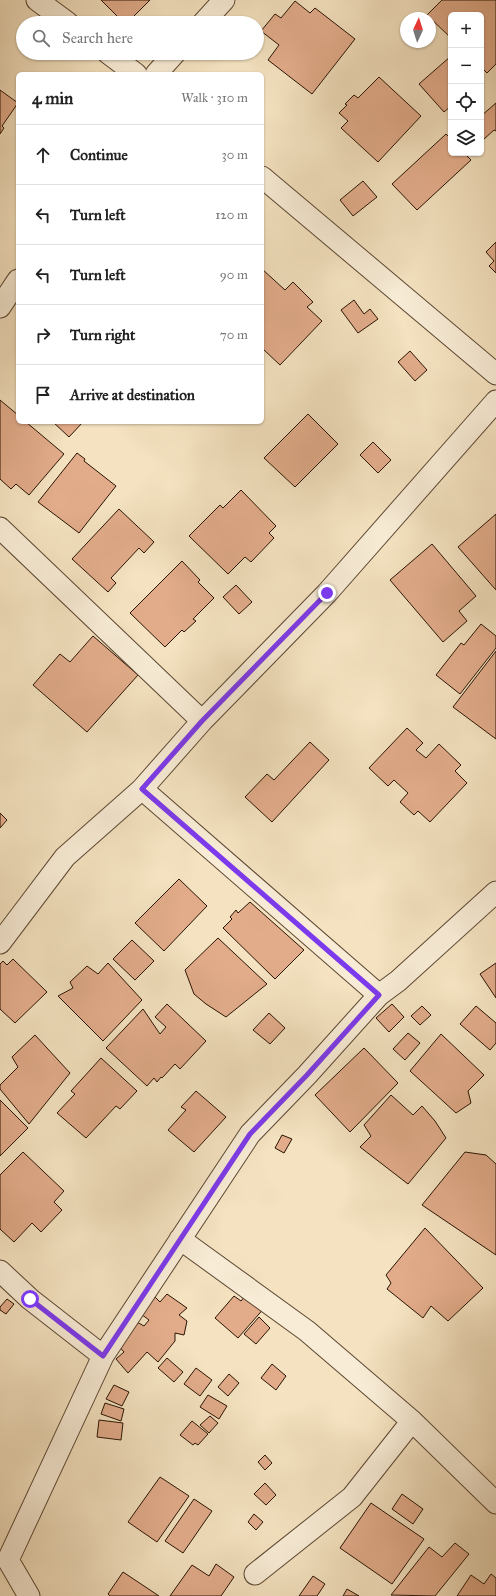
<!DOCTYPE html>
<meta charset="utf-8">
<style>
body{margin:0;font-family:"IM FELL Great Primer",serif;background:#f2f2f2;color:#222}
.controls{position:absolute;right:12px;top:12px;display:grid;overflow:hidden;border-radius:6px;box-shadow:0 1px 3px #0004}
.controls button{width:36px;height:36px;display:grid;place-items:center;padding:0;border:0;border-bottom:1px solid #e0e0e0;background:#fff;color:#222;font:20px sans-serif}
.compass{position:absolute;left:400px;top:12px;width:36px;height:36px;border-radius:50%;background:#fff;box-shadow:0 1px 3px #0004;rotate:4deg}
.stop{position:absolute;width:12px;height:12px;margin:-9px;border:3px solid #7c3aed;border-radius:50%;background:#fff}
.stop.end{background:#7c3aed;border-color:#fff;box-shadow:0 1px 4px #0008}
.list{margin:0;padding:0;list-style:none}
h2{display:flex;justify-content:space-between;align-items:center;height:52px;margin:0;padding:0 16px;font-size:17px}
h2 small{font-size:13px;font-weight:400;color:#767676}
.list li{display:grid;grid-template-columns:26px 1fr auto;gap:12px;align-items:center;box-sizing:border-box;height:60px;padding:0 16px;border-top:1px solid #e0e0e0}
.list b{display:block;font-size:15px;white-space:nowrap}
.list em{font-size:13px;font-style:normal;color:#767676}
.icon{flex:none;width:22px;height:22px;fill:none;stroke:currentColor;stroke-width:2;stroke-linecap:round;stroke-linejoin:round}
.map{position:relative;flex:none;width:496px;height:1596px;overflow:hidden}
.search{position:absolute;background:#fff;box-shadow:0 1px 3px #0004;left:16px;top:16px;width:248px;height:44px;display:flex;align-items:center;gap:10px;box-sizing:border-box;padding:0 14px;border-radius:22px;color:#767676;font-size:15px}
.panel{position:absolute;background:#fff;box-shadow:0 1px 3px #0004;left:16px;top:72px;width:248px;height:352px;border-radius:6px}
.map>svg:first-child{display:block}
.building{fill:#e2ac8b;stroke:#291302}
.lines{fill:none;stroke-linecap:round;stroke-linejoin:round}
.street-casing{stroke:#5c4732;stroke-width:23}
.street{stroke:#f8ecd6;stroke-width:21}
.route{stroke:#7c3aed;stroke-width:5}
</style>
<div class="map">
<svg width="496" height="1596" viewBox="0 0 496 1596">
<rect width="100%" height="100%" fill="#f4e2c0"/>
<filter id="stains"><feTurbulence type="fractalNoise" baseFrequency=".005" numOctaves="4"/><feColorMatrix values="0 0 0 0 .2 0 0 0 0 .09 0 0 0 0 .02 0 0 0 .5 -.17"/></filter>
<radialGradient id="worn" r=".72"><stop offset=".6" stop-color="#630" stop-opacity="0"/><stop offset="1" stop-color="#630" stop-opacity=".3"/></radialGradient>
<path class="building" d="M101,0H150L127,23H124Z
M442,0H496V64L487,73L481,67V15H451V38L427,15Z
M295,1L310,13L315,8L355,39L312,94L268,60L279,45L261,31L275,14L281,18Z
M451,56V106L444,112L419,84Z
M379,77L421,116L378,162L341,128L348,121L339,113L347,105L345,104L354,95L358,98Z
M0,90L18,103L2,126L4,128L0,134Z
M496,103V131L494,130L483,140L481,138V116Z
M446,134L451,139V153H464L471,160L417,210L392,184Z
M363,181L377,197L353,216L340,200Z
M496,242V273L489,266L494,261L486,252Z
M262,269L285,290L293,282L313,302L307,307L322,321L280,365L262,348Z
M354,300L364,314L370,309L378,319L358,333L341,310Z
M410,351L427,370L415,381L398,362Z
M0,400L18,415V422H26L64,454L29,495L16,484L11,489L0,479Z
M308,414L338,444L295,487L264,458Z
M53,422H83L69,437Z
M373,442L391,460L378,473L360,455Z
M77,453L85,459L84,461L116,486L79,533L38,502Z
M241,490L276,526L269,533L274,538L251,562L245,557L228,574L189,536L220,505L223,508Z
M119,509L154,542L144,553L139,548L111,578L116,583L108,592L72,559Z
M496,514V590L458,547Z
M432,544L476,596L459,611L467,621L443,642L390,580Z
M182,561L200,580L198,582L214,598L193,619L196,621L184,632L182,630L165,647L130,613Z
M236,585L252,602L239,614L223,597Z
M481,624L496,636V648L460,694L436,675L461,643L464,645Z
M93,636L138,675L87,732L33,685L60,654L70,662Z
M496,651V739L453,707Z
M407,728L423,743L416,750L426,758L439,744L461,765L455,771L467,783L430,822L418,811L414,815L400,802L408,793L394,780L388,786L369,768Z
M310,742L329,760L272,822L245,797L267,774L274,780Z
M0,813L7,820L0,828Z
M179,879L207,906L164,951L135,923Z
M250,902L304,950L275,979L223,928L232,919L230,917L236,910L238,913Z
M218,938L267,984L226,1017L206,1004L194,994L185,970Z
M132,940L154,961L135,980L113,959Z
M13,959L47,992L15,1023L0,1009V964L3,961L7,965Z
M108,963L142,1000L103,1041L58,996L73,988L70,982L87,966L98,974Z
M496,963V998L480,974Z
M167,1004L206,1041L180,1069L175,1064L162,1078L161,1077L157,1082L154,1078L147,1086L106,1048L143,1009L160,1034L166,1027L155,1017Z
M392,1004L404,1017L389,1032L376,1018Z
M422,1006L431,1015L420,1025L411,1016Z
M476,1006L496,1023V1043L490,1050L460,1024Z
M269,1013L285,1028L270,1044L253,1030Z
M408,1033L420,1043L405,1060L393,1049Z
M441,1034L484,1075L468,1091L471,1103L456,1113L410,1071Z
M35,1035L70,1073L29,1124L0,1089V1085L18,1067L12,1057Z
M364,1048L398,1083L350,1132L315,1095Z
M101,1058L137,1091L120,1109L116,1106L86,1138L57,1113L75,1094L71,1091Z
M196,1091L226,1117L194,1152L168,1130L186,1110L181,1107Z
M391,1095L413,1115L422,1106L435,1121L446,1138L408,1184L360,1147L371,1136L364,1125Z
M0,1100L28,1128L0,1156Z
M282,1135L292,1139L284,1153L275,1148Z
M23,1152L64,1191L54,1202L62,1210L41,1232L32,1223L14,1242L0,1229V1175Z
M465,1152L486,1155L496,1164V1255L422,1205Z
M425,1228L483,1288L448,1321L431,1306L423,1318L387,1289L391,1283L386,1275Z
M249,1291L266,1306L238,1338L215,1318L234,1296L241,1301Z
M167,1294L187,1308L179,1315L187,1321L184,1335L175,1333V1341L158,1362L147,1352L128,1373L116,1359L124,1352L116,1343L135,1321L144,1326L149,1320L141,1314L155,1297L160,1302Z
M7,1299L14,1304L6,1314L0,1310V1307Z
M259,1317L270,1328L256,1344L244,1334Z
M167,1358L183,1372L174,1382L158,1368Z
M272,1364L286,1376L276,1390L261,1378Z
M196,1368L212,1380L200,1396L184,1384Z
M229,1374L239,1383L228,1396L218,1387Z
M114,1385L129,1392L122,1406L106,1399Z
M208,1395L227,1406L219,1419L200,1407Z
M105,1403L124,1409L121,1421L101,1414Z
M210,1416L218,1423L209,1433L200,1425Z
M99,1420L123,1423L121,1440L97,1437Z
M192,1421L208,1434L198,1445L195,1443L193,1445L180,1435Z
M265,1455L272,1463L265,1470L258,1462Z
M160,1477L189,1496L157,1542L128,1522Z
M265,1483L276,1495L266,1505L254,1494Z
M402,1494L423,1509L413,1524L392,1509Z
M194,1499L212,1511L183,1553L165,1541Z
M371,1503L424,1539L392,1584L340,1548Z
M254,1514L263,1522L256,1530L248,1522Z
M455,1543L469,1554L435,1596L391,1595L429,1547L442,1557Z
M216,1564L234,1577L221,1596H170L192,1565L209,1576Z
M123,1572L159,1596H110L108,1594Z
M491,1574L496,1578V1596H457L471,1575L484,1584Z
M313,1576L325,1584L317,1596H299Z
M347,1589L359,1596H343Z"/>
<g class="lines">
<g class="street-casing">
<path id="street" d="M37,0L68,23
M203,23L224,0
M108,53L136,74
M156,74L175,53
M262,177L496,374
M0,307L18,280
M0,528L202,721
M142,789L379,995
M0,943L65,857L142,789L202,721L327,593L496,401
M180,1239L307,1331L412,1421L496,1503
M0,1271L30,1299L103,1356
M255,1574L352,1497L412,1421
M29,1596L8,1560L103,1356L250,1134L307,1075L379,995L398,981L496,892"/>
</g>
<use href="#street" class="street"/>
</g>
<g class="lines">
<path class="route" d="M30,1299L103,1356L250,1134L307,1075L379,995L142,789L202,721L327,593"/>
</g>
<rect width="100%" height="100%" filter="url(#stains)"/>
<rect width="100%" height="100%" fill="url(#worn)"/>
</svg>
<div class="controls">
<button>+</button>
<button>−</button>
<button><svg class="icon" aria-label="locate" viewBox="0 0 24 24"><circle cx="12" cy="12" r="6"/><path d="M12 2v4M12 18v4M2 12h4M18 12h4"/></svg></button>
<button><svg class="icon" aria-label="layers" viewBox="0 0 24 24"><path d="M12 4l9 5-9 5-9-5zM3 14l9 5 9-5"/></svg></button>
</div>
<svg class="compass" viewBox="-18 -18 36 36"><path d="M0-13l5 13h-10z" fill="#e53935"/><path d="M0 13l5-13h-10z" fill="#767676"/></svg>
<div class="stop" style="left:30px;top:1299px"></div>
<div class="stop end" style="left:327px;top:593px"></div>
<div class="search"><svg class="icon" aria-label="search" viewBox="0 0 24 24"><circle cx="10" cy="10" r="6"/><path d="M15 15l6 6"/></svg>Search here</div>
<section class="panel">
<h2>4 min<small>Walk · 310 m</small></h2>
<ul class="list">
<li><svg class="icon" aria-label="ahead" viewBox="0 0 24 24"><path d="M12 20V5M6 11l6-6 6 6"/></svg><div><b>Continue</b></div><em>30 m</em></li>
<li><svg class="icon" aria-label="left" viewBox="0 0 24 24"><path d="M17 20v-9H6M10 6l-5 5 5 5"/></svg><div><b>Turn left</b></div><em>120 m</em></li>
<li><svg class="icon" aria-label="left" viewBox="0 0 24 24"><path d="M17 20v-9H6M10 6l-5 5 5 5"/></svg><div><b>Turn left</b></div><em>90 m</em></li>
<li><svg class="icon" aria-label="right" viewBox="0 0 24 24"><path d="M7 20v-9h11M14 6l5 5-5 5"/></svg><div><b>Turn right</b></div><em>70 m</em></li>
<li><svg class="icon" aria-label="arrive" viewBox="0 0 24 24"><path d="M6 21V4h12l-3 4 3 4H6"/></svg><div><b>Arrive at destination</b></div></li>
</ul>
</section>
</div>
